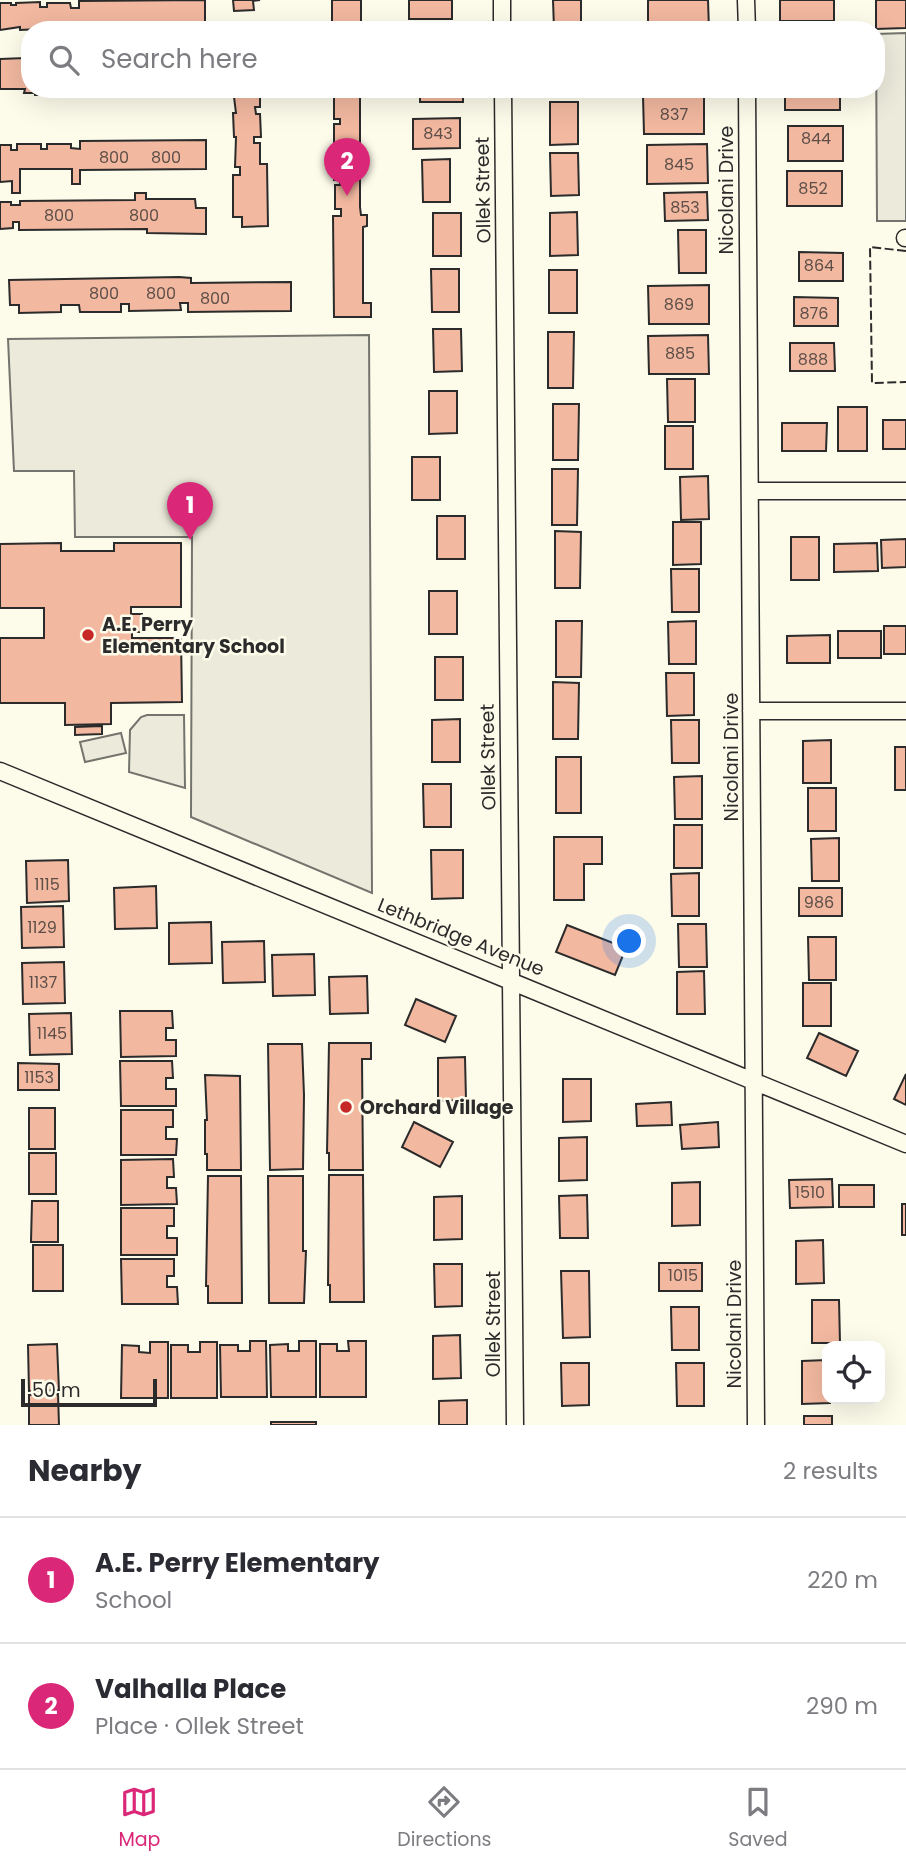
<!DOCTYPE html>
<meta charset="utf-8">
<style>
body{margin:0;font-family:Poppins,sans-serif;background:#f7f7f7;color:#2b2b33}
.controls{position:absolute;right:21px;bottom:21px;display:grid;overflow:hidden;border-radius:14px;box-shadow:0 7px 28px #0002}
.controls button{width:63px;height:63px;display:grid;place-items:center;padding:0;border:0;border-bottom:2px solid #e1e1e2;background:#fff;color:#2b2b33;font:35px sans-serif}
.scale{position:absolute;left:21px;bottom:18px;width:136px;box-sizing:border-box;padding-left:7px;border:4px solid #2b2b2b;border-top:0;font-size:19px;line-height:24px;white-space:nowrap;color:#2b2b2b;-webkit-text-stroke:5px #fdfbea;paint-order:stroke}
.you{position:absolute;left:630px;top:942px;width:24px;height:24px;margin:-18px;border:5px solid #fff;border-radius:50%;background:#1a73e8;box-shadow:0 0 0 10px #1a73e833}
.badge{display:grid;place-items:center;width:46px;height:46px;border-radius:50%;background:#db2777;color:#fff;font-size:23px;font-weight:700}
.pin{position:absolute;translate:-50% -58px;filter:drop-shadow(0 2px 4px #0008)}
.pin::after{content:'';position:absolute;top:37px;width:24px;height:21px;background:inherit;clip-path:polygon(0 0,100% 0,50% 100%)}
.list{margin:0;padding:0;list-style:none}
h2{display:flex;justify-content:space-between;align-items:center;height:91px;margin:0;padding:0 28px;font-size:30px}
h2 small{font-size:23px;font-weight:400;color:#7c7c81}
.list li{display:grid;grid-template-columns:46px 1fr auto;gap:21px;align-items:center;box-sizing:border-box;height:126px;padding:0 28px;border-top:2px solid #e1e1e2}
.list b{display:block;font-size:26px;white-space:nowrap}
.list p{margin:0;font-size:23px;white-space:nowrap;color:#7c7c81}
.list em{font-size:23px;font-style:normal;color:#7c7c81}
.icon{flex:none;width:38px;height:38px;fill:none;stroke:currentColor;stroke-width:2;stroke-linecap:round;stroke-linejoin:round}
.map{position:relative;flex:none;width:906px;height:1425px;overflow:hidden}
.search{position:absolute;background:#fff;box-shadow:0 7px 28px #0002;left:21px;right:21px;top:21px;height:77px;display:flex;align-items:center;gap:18px;box-sizing:border-box;padding:0 24px;border-radius:28px;color:#7c7c81;font-size:26px}
.sheet{height:343px;background:#fff}
nav{display:flex;justify-content:space-around;align-items:center;box-sizing:border-box;height:98px;border-top:2px solid #e1e1e2;background:#fff;font-size:19px;color:#7c7c81}
nav a{display:grid;justify-items:center;gap:4px}
nav .on{color:#db2777}
.map>svg:first-child{display:block}
.green{fill:#ecebdb;stroke:#74746e;stroke-width:2}
.parking{fill:#eceadb;stroke:#74746e;stroke-width:2}
.building{fill:#f2b8a0;stroke:#2b2b2b;stroke-width:2}
.lines{fill:none;stroke-linecap:round;stroke-linejoin:round}
.street-casing{stroke:#2b2b2b;stroke-width:19}
.street{stroke:#fdfbea;stroke-width:16}
.fence{stroke:#2b2b2b;stroke-width:2;stroke-dasharray:9 3.5;stroke-linecap:butt}
.poi-dot{fill:#c62828;stroke:#fdfbea;stroke-width:2.5}
.labels{text-anchor:middle;dominant-baseline:central;stroke-width:5;stroke-linejoin:round;paint-order:stroke}
.number-label{font-size:16px;fill:#5d4e48}
.street-label{font-size:19px;fill:#2b2b2b;stroke:#fdfbea}
.poi-label{font-size:19px;font-weight:bold;fill:#2b2b2b;stroke:#fdfbea;text-anchor:start}
</style>
<div class="map">
<svg width="906" height="1425" viewBox="0 0 906 1425">
<rect width="100%" height="100%" fill="#fdfbea"/>
<path class="green" d="M369,335L372,893L191,817L192,537H75L74,471H14L8,339Z
M147,715H184L185,788L129,772L130,730L141,717Z
M121,733L126,753L85,762L80,742Z"/>
<path class="parking" d="M906,33V221H877L876,34Z"/>
<path class="building" d="M205,0V28L79,29V27H71V29H49V27H41V29L20,30V27L0,30V3H11V5H16V3L40,2V7H47V3H70L71,8H79V1Z
M260,0L253,1L254,10L234,11L233,0Z
M332,0H361V27L359,30L332,28Z
M409,0H452V19H409Z
M553,0H581V29H554Z
M648,0H708L709,30H648Z
M780,0H834V21H780Z
M876,0H906V28L876,29Z
M25,58V68H30V89H145L146,93L109,91V95L74,93V95L62,96V92H49V95H35V93H24L25,89H0V59Z
M233,89H260V107H255L256,114H260L261,137H254V143H260V164H267L268,226L242,227V217H233V175H240V167H235L236,137H234L233,113H236Z
M338,89H360V207L361,215H367V226L363,227V303H371V317H334L333,216H341V209H335V185H340V180H334V153H340V149H334V124H340V119H334V94H338Z
M420,89H463V102H420Z
M785,89H840V110H785Z
M704,95V134H644L643,96Z
M550,102H578V144L550,145Z
M460,118V148L413,149V119Z
M788,126H843V161H788Z
M206,140V169L80,170V184H72V169H20V193H12V181L0,182V145H11V150H17V144H41V149H47V144H71V148L80,149V141Z
M707,144L708,183L647,184V145Z
M550,153H578L579,195L551,196Z
M450,159V202H423L422,160Z
M787,171H842V206H787Z
M707,192L708,220L665,221L664,193Z
M135,193H146V199H195L196,208H206V234L147,233V229L19,230V222H13V228L0,229V202H11V205H20V201L135,200Z
M577,212L578,255L550,256V213Z
M433,213H461V256H433Z
M678,230H706V273H679Z
M799,252L843,253V281H799Z
M431,269H459V312H432Z
M549,270H577V313H549Z
M179,277L191,278V283L291,282V311L188,312V303H180L181,310L129,311V304H121V312H80L79,305H61V312L19,313V305H10L9,280Z
M709,285V324H649L648,286Z
M794,297L838,298V326H794Z
M433,329H461L462,371L434,372Z
M548,332H574L573,388H548Z
M708,335L709,374H649L648,336Z
M790,343H834L835,371H790Z
M667,379H695V422H668Z
M429,391H457V433L429,434Z
M553,404H579L578,460H553Z
M838,407H867V451H838Z
M883,420H906V449H883Z
M782,423H827L826,451H782Z
M665,426H693V469H665Z
M412,457H440V500H412Z
M552,469H578L577,525H552Z
M708,476L709,519L681,520L680,477Z
M437,516H465V559H437Z
M673,522H701V564L673,565Z
M555,531L581,532L580,588H555Z
M791,537H819V580H791Z
M906,539V567L882,568L881,540Z
M61,543V551H114V543H181V607H131V614H142L143,632H132V638H181L182,702L111,703V724L65,725V703H0V638H44V608H0V544Z
M877,543L878,571L834,572V544Z
M671,569H699V612H672Z
M429,591H457V634H429Z
M556,621H582L581,677H556Z
M696,621V664H669L668,622Z
M884,626H906V654H884Z
M838,631H881V658H838Z
M830,635V663H787V636Z
M435,657H463V700H435Z
M666,673H694V715L667,716Z
M553,682L579,683L578,739H553Z
M460,719V762H432V720Z
M671,720H699V763H672Z
M102,726V734L75,735V727Z
M831,740V783H803V741Z
M895,747H906V790H895Z
M556,757H581V813H556Z
M702,776V819H675L674,777Z
M423,784H451V827H424Z
M808,788H836V831H808Z
M674,825H702V868H674Z
M554,837H602V864H584V900H554Z
M839,838V881H812L811,839Z
M431,850H463V898L432,899Z
M68,860L69,901L27,903L26,861Z
M699,873V916H672L671,874Z
M156,886L157,928L115,929L114,888Z
M799,888H842V916H799Z
M63,906L64,947L22,948L21,907Z
M211,922L212,963L169,964V923Z
M678,924H706L707,967H679Z
M567,925L626,948L615,975L556,952Z
M808,937H836V980H809Z
M264,941L265,982L223,983L222,942Z
M314,954L315,995L273,996L272,955Z
M64,962L65,1003L23,1004L22,963Z
M704,971L705,1014H677V972Z
M367,976L368,1013L330,1014L329,977Z
M803,983H831V1026H803Z
M416,999L456,1016L445,1042L405,1025Z
M120,1011H172L173,1028H166V1040H176V1056L121,1057Z
M71,1013L72,1054L30,1055L29,1014Z
M819,1033L858,1051L846,1076L807,1058Z
M329,1043H371V1059H362L363,1170H329V1153H327Z
M268,1044H302L304,1095L303,1169L270,1170Z
M465,1057L466,1100L438,1101V1058Z
M120,1061H172L173,1078H166V1089H176V1106H121Z
M18,1063L59,1064V1090H18Z
M906,1074V1105L894,1099Z
M205,1075L240,1076L241,1170H207V1154H205V1120H207Z
M563,1079H591V1121L563,1122Z
M671,1102L672,1125L637,1126L636,1104Z
M29,1108H55V1149H29Z
M121,1110H173V1127H166V1139H177L176,1155H121Z
M414,1122L453,1142L440,1167L402,1147Z
M718,1122L719,1147L682,1149L680,1125Z
M587,1137V1180L559,1181V1138Z
M29,1153H56V1194H29Z
M173,1159L174,1177H167V1188H176L177,1204L121,1205V1160Z
M329,1175H363L364,1302H330V1285H328Z
M208,1176H241L242,1303H208V1286H206Z
M268,1176H303V1251H306L304,1303H269Z
M832,1179L833,1207L790,1208L789,1180Z
M700,1182V1225L672,1226V1183Z
M839,1185H874V1207H839Z
M587,1195L588,1238H560L559,1196Z
M462,1196V1239L434,1240V1197Z
M32,1201H58V1242H31Z
M902,1204H906V1235H902Z
M121,1208H174V1226H167V1238H177V1255H121Z
M823,1240L824,1283L796,1284V1241Z
M33,1245H63V1291H33Z
M121,1259H174V1276H167V1287H177L178,1304H122Z
M659,1263H702V1291H659Z
M434,1264H462V1306L435,1307Z
M561,1271H589L590,1337L563,1338Z
M812,1300H839L840,1343H812Z
M671,1307H699V1350H672Z
M460,1335L461,1378L433,1379V1336Z
M250,1341H266L267,1397H221L220,1345H238V1351H250Z
M299,1341H316V1397H271L270,1345L288,1344V1351H299Z
M348,1341H366V1397H320V1344H337V1351H349Z
M150,1342H168V1398H121L122,1345L139,1346V1352L150,1353Z
M200,1342H217V1398H171V1345H188V1352H200Z
M57,1344L59,1390L29,1391L28,1345Z
M827,1360V1399H830V1403L802,1404V1361Z
M561,1363H589V1405L562,1406Z
M676,1363H704V1406H677Z
M58,1394L59,1425H29V1395Z
M467,1400V1425H439V1401Z
M804,1416H832V1425H804Z
M271,1422H316V1425H271Z"/>
<g class="lines">
<g class="street-casing">
<path id="street" d="M502,0V30
M746,0L747,30
M503,89L515,1425
M747,89L756,1425
M905,238H906
M750,491H906
M751,711H906
M0,771L906,1144"/>
</g>
<use href="#street" class="street"/>
<path class="fence" d="M906,251L870,247L872,383L906,382"/>
</g>
<g class="poi-dot">
<circle cx="88" cy="635" r="7"/>
<circle cx="346" cy="1107" r="7"/>
</g>
<g class="labels">
<g class="number-label">
<text x="674" y="114">837</text>
<text x="438" y="133">843</text>
<text x="816" y="138">844</text>
<text x="114" y="157">800</text>
<text x="166" y="157">800</text>
<text x="679" y="164">845</text>
<text x="813" y="188">852</text>
<text x="685" y="207">853</text>
<text x="59" y="215">800</text>
<text x="144" y="215">800</text>
<text x="819" y="265">864</text>
<text x="104" y="293">800</text>
<text x="161" y="293">800</text>
<text x="215" y="298">800</text>
<text x="679" y="304">869</text>
<text x="814" y="313">876</text>
<text x="680" y="353">885</text>
<text x="813" y="359">888</text>
<text x="47" y="884">1115</text>
<text x="819" y="902">986</text>
<text x="42" y="927">1129</text>
<text x="43" y="982">1137</text>
<text x="52" y="1033">1145</text>
<text x="39" y="1077">1153</text>
<text x="810" y="1192">1510</text>
<text x="683" y="1275">1015</text>
</g>
<g class="street-label">
<text transform="translate(483 190) rotate(-91)">Ollek Street</text>
<text transform="translate(726 190) rotate(-90)">Nicolani Drive</text>
<text transform="translate(488 757) rotate(-91)">Ollek Street</text>
<text transform="translate(731 757) rotate(-90)">Nicolani Drive</text>
<text transform="translate(461 937) rotate(22)">Lethbridge Avenue</text>
<text transform="translate(493 1324) rotate(-90)">Ollek Street</text>
<text transform="translate(734 1324) rotate(-90)">Nicolani Drive</text>
</g>
<g class="poi-label">
<text x="102" y="624">A.E. Perry<tspan x="102" dy="22">Elementary School</tspan></text>
<text x="360" y="1107">Orchard Village</text>
</g>
</g>
</svg>
<div class="controls">
<button><svg class="icon" aria-label="locate" viewBox="0 0 24 24"><circle cx="12" cy="12" r="6"/><path d="M12 2v4M12 18v4M2 12h4M18 12h4"/></svg></button>
</div>
<div class="scale">50 m</div>
<div class="you"></div>
<div class="pin badge" style="left:190px;top:540px">1</div>
<div class="pin badge" style="left:347px;top:196px">2</div>
<div class="search"><svg class="icon" aria-label="search" viewBox="0 0 24 24"><circle cx="10" cy="10" r="6"/><path d="M15 15l6 6"/></svg>Search here</div>
</div>
<section class="sheet">
<h2>Nearby<small>2 results</small></h2>
<ul class="list">
<li><span class="badge">1</span><div><b>A.E. Perry Elementary</b><p>School</p></div><em>220 m</em></li>
<li><span class="badge">2</span><div><b>Valhalla Place</b><p>Place · Ollek Street</p></div><em>290 m</em></li>
</ul>
</section>
<nav>
<a class="on"><svg class="icon" aria-label="map" viewBox="0 0 24 24"><path d="M3 6l6-2 6 2 6-2v14l-6 2-6-2-6 2zM9 4v14M15 6v14"/></svg>Map</a>
<a><svg class="icon" aria-label="directions" viewBox="0 0 24 24"><path d="M12 3l9 9-9 9-9-9zM9 14v-3h6M13 9l2 2-2 2"/></svg>Directions</a>
<a><svg class="icon" aria-label="saved" viewBox="0 0 24 24"><path d="M7 4h10v16l-5-4-5 4z"/></svg>Saved</a>
</nav>
